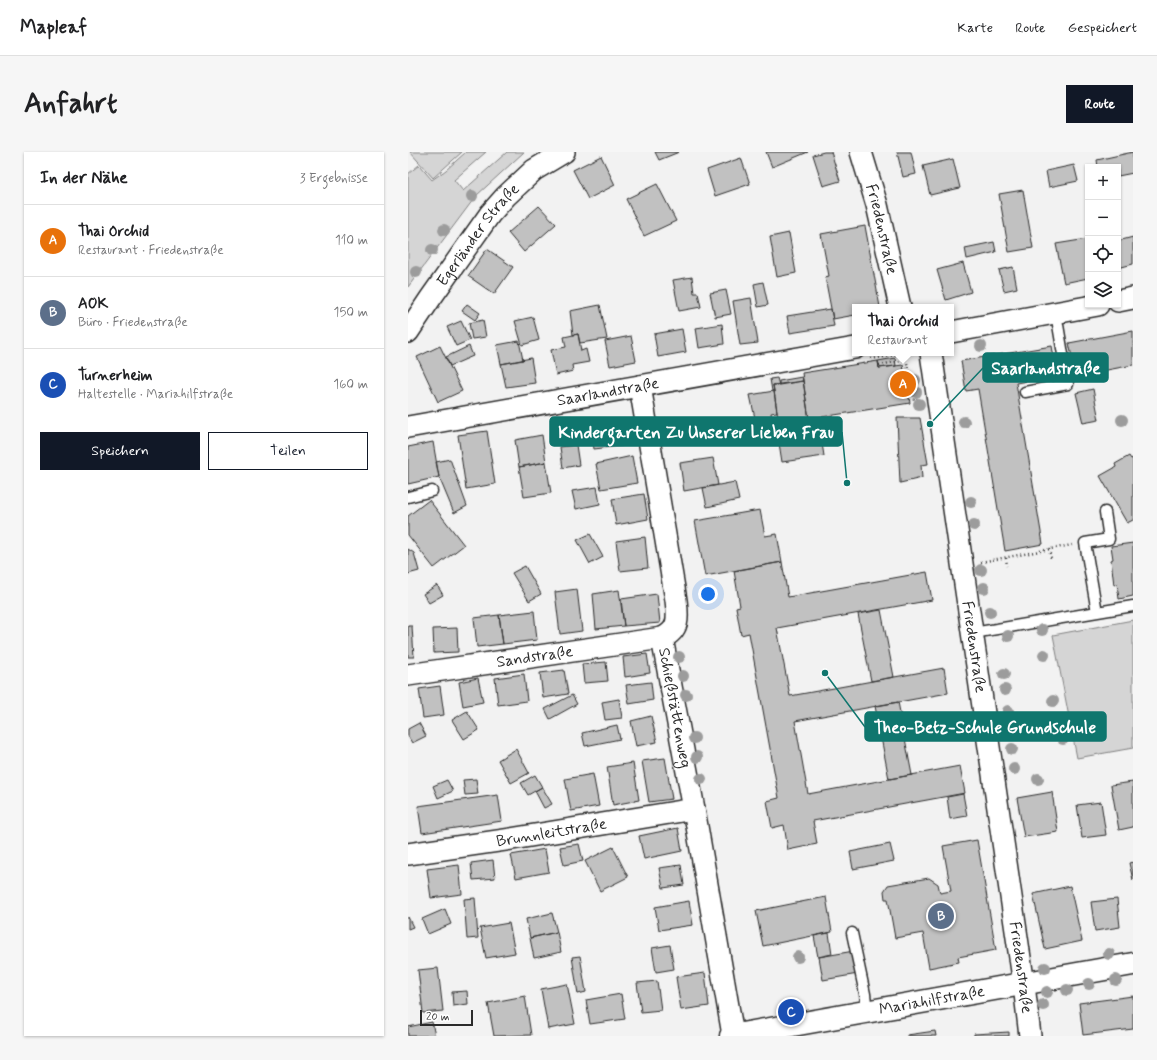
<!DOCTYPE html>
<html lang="de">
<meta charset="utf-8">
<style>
body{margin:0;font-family:Mynerve,sans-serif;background:#f6f6f6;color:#202124}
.controls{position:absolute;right:12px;top:12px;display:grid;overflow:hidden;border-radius:0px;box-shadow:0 1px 3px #0004}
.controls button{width:36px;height:36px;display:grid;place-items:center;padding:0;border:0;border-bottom:1px solid #e0e0e0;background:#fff;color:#202124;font:20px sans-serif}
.scale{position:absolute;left:12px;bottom:10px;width:53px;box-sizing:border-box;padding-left:4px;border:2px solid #2b2b2b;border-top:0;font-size:11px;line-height:14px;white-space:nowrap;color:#2b2b2b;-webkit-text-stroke:3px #fff;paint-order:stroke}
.you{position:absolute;left:300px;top:442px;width:14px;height:14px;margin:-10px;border:3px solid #fff;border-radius:50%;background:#1a73e8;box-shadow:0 0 0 6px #1a73e833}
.badge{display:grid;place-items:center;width:26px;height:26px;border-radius:50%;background:#111827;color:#fff;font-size:13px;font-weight:700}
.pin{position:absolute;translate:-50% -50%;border:2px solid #fff;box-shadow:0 1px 4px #0006}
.popup{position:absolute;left:444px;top:152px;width:102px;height:52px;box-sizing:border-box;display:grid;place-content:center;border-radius:0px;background:#fff;filter:drop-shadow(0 1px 3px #0005);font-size:13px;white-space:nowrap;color:#757577}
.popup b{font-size:15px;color:#202124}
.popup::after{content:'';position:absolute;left:50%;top:100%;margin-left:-8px;border:8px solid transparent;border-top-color:#fff}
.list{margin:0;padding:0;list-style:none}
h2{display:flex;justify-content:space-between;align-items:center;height:52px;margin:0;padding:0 16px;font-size:17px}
h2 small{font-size:13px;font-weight:400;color:#757577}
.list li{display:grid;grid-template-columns:26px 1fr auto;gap:12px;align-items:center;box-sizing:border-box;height:72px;padding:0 16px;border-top:1px solid #e0e0e0}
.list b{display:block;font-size:15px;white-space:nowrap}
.list p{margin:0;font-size:13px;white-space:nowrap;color:#757577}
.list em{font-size:13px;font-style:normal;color:#757577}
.actions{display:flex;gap:8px;padding:12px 16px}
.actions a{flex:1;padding:9px 0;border:1px solid #111827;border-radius:0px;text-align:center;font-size:14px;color:#111827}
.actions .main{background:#111827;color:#fff}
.icon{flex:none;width:22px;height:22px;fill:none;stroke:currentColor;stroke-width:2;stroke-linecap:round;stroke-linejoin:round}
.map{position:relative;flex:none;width:725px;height:884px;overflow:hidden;border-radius:0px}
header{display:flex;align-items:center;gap:24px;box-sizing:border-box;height:56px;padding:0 20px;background:#fff;border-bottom:1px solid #e0e0e0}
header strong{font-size:19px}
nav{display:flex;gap:22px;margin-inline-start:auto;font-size:14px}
.intro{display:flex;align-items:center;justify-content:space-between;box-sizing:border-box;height:96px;padding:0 24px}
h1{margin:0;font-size:28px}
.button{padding:10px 18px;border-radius:0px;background:#111827;color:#fff;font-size:14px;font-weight:700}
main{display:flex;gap:24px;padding:0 24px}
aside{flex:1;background:#fff;border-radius:0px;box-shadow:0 1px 3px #0004}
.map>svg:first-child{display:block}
.green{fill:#d5d5d5;stroke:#808080}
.building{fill:#c1c1c1;stroke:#2b2b2b}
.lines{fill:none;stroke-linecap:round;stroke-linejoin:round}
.lane-casing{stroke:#2b2b2b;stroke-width:13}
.street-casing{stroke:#2b2b2b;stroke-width:24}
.secondary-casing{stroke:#2b2b2b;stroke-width:25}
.path{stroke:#2b2b2b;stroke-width:2.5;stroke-dasharray:1 3;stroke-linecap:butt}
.lane{stroke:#fff;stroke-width:10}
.street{stroke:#fff;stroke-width:21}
.secondary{stroke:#fff;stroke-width:22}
.tree{fill:#9c9c9c}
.labels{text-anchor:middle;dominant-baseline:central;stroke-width:3;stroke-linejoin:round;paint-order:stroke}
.street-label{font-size:16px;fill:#2b2b2b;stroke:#fff}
.leader{fill:none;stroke:#0f766e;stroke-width:1.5}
.callout-dot{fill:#0f766e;stroke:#fff;stroke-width:1.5}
.callout{fill:#0f766e;stroke:#0f766e;stroke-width:1.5}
.callout-label{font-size:17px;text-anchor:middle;font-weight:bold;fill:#fff}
</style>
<header>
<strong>Mapleaf</strong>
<nav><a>Karte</a><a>Route</a><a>Gespeichert</a></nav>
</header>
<div class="intro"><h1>Anfahrt</h1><a class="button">Route</a></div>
<main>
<aside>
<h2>In der Nähe<small>3 Ergebnisse</small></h2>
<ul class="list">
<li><span class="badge" style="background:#e8710a">A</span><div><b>Thai Orchid</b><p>Restaurant · Friedenstraße</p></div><em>110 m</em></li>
<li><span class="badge" style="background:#5c6f8a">B</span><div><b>AOK</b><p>Büro · Friedenstraße</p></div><em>150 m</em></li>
<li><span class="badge" style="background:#1a4fb4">C</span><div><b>Turnerheim</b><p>Haltestelle · Mariahilfstraße</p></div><em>160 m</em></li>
</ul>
<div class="actions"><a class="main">Speichern</a><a>Teilen</a></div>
</aside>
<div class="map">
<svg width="725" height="884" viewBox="0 0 725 884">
<rect width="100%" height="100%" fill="#f2f2f2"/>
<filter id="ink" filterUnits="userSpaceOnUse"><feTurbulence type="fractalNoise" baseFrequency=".025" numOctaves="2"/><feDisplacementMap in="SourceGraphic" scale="8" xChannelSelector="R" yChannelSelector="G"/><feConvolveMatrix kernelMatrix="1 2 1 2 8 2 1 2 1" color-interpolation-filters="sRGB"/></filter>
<g filter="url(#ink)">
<path class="green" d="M2,0H54L25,26Z
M58,0H78L46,28L55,39L99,0H116L68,44L0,135V22L11,13L24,28L38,18Z
M725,468V596L669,606L645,483Z"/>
<path class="building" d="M247,0H271L251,8Z
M358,0H400L364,15Z
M416,0H423L432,29L415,34L405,3Z
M489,0H503L508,22L495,25Z
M725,0V21L710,24V15H690L689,8Z
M193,4L207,33L180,47L165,18Z
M333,6L342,32L307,44L299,18Z
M545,7L552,36L522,43L515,14Z
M666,13L670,29L641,35L638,19Z
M249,32L268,69L236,84L218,47Z
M615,38L625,96L601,100L591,42Z
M131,54L148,72L116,100L100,81Z
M457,74L472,155H447V163L425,167L417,125L421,124L413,82Z
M381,81L388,121L369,125L362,85Z
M725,85V112L710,116V89Z
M679,87L680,126L656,131L648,92Z
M586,90L588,100L559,107L557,96Z
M79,97L105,115L86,142L60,124Z
M555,111L563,140L538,148L529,118Z
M605,115L609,136L596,139L591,118Z
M284,125L286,141H290L293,155L271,159L265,128Z
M355,130L360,153L350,155L346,132Z
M318,138L323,162L307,165L302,141Z
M343,146L350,191L332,193L325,149Z
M59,152L72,161L67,168L54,159Z
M192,153L199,187L172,191L170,182L165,183L162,159Z
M423,157L426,174L382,181L379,164Z
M125,165L131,188L114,193L107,169Z
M75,168L78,185L64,187L61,171Z
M53,169L62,188L48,194L39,175Z
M314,172L316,192L291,196L288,176Z
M274,177L278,200L250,205L246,182Z
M725,179V213L668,224L661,191Z
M170,182L173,199L178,197L181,210L164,213L165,219L148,223L143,198L158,195L156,185Z
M223,184L228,209L202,214L197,189Z
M111,189L115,208L93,212L89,193Z
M32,194L54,239L30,250L9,205Z
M61,194L65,204L42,214L38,205Z
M644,194L649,224L608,231L635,392L597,399L570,237L558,239L553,209Z
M123,206L127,231L98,235L93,212Z
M487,206L488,214L471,216L470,209Z
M470,209L471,216L495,213L502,251L401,267L394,221Z
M394,225L395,229L371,233V229Z
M369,226L371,233H365L366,239H364L362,227Z
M395,229L401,267L371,272L365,233Z
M685,237L691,268L675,271L668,241Z
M366,239L369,260L363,261L364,268L348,271L342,243Z
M410,266L416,304L374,310L368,272Z
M489,266H512L520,312L513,313L514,326L492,331Z
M217,270L220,293L186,297L183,275Z
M79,279L87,332L58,337L50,283Z
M134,283L138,310L111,315L107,288Z
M25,290L31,325L0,332V295Z
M168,293L171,313L155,316L152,295Z
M224,304L229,331L193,337L188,312Z
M721,304L723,307L725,306V368L719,371L692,324L708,315L707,312Z
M305,306L310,333L276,339L272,311Z
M42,307L59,354L46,361L31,325L28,310Z
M138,310L143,341L116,345L111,315Z
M327,330L331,348L299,355L295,336Z
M189,335L192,352L168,357L164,339Z
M236,342L240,367L208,373L204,347Z
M21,348L56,393L26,416L0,383V364Z
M352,358L357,384L369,382L374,410L297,424L287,369Z
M182,382L195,405L182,412L169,388Z
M237,385L240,416L212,419L208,389Z
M725,391V444L711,447L709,432L706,433L703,408L705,407L703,394Z
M0,397L6,401L11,419L0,422Z
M374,410L380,445L519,420L524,448L369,476L382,544L536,516L540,541L387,569L400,642L552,614L557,641L405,669L409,692L380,698L376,673L364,676L359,649L371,646L341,481L333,483L328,455L332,454L326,419Z
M117,414L133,442L121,449L104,421Z
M29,433L35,443L21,451L15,442Z
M169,437L174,479L152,482L147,440Z
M211,438L216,474L188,477L185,442Z
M249,442L252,471L216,474L213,447Z
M473,458L486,525L463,529L450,462Z
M126,459L129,488L95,492L91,463Z
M91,463L95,492L69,495L66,466Z
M0,474H4L6,505H0Z
M49,476L50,500L26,501L25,477Z
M239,502L242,521L217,525L215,505Z
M198,510L200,529L176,531L174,512Z
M156,518L160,542L135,546L132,521Z
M116,522L119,549L90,553L87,526Z
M70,526L75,550L55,554L51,530Z
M243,530L245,548L221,552L218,533Z
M32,534L36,563L15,566L11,537Z
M164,543L169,552L142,567L137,557Z
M211,547L214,566L197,568L194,550Z
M490,550L504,623L481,627L467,554Z
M59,559L71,578L56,587L44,568Z
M243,564L249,590L228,594L223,569Z
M11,571L18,584L4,591L0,584V577Z
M209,573L212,587L177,594L174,581Z
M108,597L121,621L103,631L90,608Z
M257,606L264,647L241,650L234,609Z
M225,611L231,648L205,653L199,615Z
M185,622L191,654L163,659L157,627Z
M127,623L134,635L120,643L113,631Z
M68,627L70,642L57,643L55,628Z
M39,628L45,639L30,646L25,634Z
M725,630V675L711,678L703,633Z
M134,635L144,652L136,656L127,639Z
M644,640L650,680L616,685L609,646Z
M555,642L559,664L542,667L539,645Z
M90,643L94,669L14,681L10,654Z
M693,650L698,683L674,686L669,653Z
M270,676L274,699L236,707L231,684Z
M569,688L588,798L550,805L551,810L521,816L515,781L487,786L480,747H477L476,739L480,733L521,726L530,732L532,741L543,739L535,694Z
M171,692L175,709L156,713L152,695Z
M482,692L486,709L445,717L442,700Z
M205,695L220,725L192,739L177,709Z
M137,697L141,720L108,726L103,703Z
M85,708L87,726L65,728L63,711Z
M725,710V728L721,711Z
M51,713L54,742L23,746L19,717Z
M273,713L276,733L255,736L251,716Z
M662,734L674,789L637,797L625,742Z
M418,745L424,780L355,794L348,759Z
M67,746L70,786L59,787L56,747Z
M709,747L712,775L687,779L683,750Z
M281,749L285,773L251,778L247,755Z
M37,757L43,772L20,782L14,767Z
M144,761L149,780L122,786L118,767Z
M0,765L5,775L0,777Z
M101,771L107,801L78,806L72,776Z
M149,780L153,800L126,806L122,786Z
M421,781L424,802L410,805L406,784Z
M262,793L266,817L248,820L244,796Z
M446,799L450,822L415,828L411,805Z
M172,804L178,840L170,842L164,805Z
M30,816L35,859L15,861L10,818Z
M297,821L301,854L273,858L268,825Z
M249,829L253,858L233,860L229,831Z
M159,832L167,872L140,877L133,837Z
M59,839L60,852L45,854L44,840Z
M213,842L217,867L182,872L178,848Z
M117,844L123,883L86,884L80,851Z
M725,844V877L675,883L671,851Z
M24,870L27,884H0V875Z
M527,879L528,884H499V883Z
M601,880V884H566V882Z"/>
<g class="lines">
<g class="lane-casing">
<path id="lane" d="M617,240L660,232L648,161
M0,345L24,339
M689,460L677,391L701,387L697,360
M565,481L725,454
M444,781L457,842L459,860"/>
</g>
<g class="street-casing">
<g id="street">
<path id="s1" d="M453,0L469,53L492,155"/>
<path d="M710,149L725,146"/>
<path id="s2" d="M0,180L22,147L82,62L98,44L126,18L156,0"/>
<path d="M543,180L690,153"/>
<path id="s3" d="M523,201L616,833L622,884"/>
<path id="s4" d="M0,275L447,196"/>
<path id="s5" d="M254,486L286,657L325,883"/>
<path id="s6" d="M0,523L254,486C272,478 270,465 268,448L232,234"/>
<path id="s7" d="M0,702L97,688L286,657"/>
</g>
</g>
<g class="secondary-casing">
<g id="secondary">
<path id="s8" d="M323,884L725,812"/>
</g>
</g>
<path class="path" d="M463,207L488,203L495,205L499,211L506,248L510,247
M471,213L498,208
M641,397L643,406
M598,406L599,414
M573,410L664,393"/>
<use href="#lane" class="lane"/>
<use href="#street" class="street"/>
<use href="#secondary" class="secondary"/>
</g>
<g class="tree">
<circle cx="64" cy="44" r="6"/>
<circle cx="36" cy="78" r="6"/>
<circle cx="24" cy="98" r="6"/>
<circle cx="8" cy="120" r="6"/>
<circle cx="573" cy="194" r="6"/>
<circle cx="507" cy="228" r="6"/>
<circle cx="508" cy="240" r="6"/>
<circle cx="511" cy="252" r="6"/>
<circle cx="714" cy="268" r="6"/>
<circle cx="556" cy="270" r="6"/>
<circle cx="563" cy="350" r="6"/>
<circle cx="566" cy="373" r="6"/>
<circle cx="573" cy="418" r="6"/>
<circle cx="576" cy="436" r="6"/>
<circle cx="582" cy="460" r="6"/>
<circle cx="634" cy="478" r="6"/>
<circle cx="600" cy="484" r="6"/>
<circle cx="636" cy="503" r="6"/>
<circle cx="271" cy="505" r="6"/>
<circle cx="596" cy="522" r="6"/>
<circle cx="275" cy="524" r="6"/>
<circle cx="597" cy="538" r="6"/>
<circle cx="278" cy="543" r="6"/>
<circle cx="645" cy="549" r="6"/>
<circle cx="600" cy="559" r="6"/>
<circle cx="286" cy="586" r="6"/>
<circle cx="655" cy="587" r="6"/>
<circle cx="604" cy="597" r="6"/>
<circle cx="289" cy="605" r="6"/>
<circle cx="606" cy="617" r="6"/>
<circle cx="293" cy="627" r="6"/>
<circle cx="630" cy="627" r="6"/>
<circle cx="701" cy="802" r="6"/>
<circle cx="390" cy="805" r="6"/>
<circle cx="637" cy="816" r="6"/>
<circle cx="708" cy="828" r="6"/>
<circle cx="681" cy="832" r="6"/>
<circle cx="659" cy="838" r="6"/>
<circle cx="639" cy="840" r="6"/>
<circle cx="635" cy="853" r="6"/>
</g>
</g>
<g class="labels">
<g class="street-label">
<text stroke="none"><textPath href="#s1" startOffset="80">Friedenstraße</textPath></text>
<text stroke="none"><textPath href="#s2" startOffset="120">Egerländer Straße</textPath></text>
<text stroke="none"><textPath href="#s4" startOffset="203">Saarlandstraße</textPath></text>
<text stroke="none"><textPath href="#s3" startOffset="297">Friedenstraße</textPath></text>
<text stroke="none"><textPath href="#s6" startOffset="128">Sandstraße</textPath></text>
<text stroke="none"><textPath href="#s5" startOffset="71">Schießstättenweg</textPath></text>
<text stroke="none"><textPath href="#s7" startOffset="145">Brunnleitstraße</textPath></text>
<text stroke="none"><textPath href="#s3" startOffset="621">Friedenstraße</textPath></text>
<text stroke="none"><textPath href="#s8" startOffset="204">Mariahilfstraße</textPath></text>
</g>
</g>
<path class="leader" d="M522 272L575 216M439 331L434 280M417 521L457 575"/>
<g class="callout-dot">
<circle cx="522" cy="272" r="4"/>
<circle cx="439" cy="331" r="4"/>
<circle cx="417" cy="521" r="4"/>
</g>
<g class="callout">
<rect x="575" y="201" width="125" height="29" rx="4"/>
<rect x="142" y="265" width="292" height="29" rx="4"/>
<rect x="457" y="560" width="241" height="29" rx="4"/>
</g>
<g class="callout-label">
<text x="638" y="222">Saarlandstraße</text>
<text x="288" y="286">Kindergarten Zu Unserer Lieben Frau</text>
<text x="577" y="581">Theo-Betz-Schule Grundschule</text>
</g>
</svg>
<div class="controls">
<button>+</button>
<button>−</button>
<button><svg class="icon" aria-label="locate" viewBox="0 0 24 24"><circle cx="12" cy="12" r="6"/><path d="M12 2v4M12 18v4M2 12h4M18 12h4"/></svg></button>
<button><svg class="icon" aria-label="layers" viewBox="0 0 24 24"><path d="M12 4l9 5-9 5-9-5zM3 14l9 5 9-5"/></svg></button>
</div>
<div class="scale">20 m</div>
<div class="you"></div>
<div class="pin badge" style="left:495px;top:232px;background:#e8710a">A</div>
<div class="popup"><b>Thai Orchid</b>Restaurant</div>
<div class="pin badge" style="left:533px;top:764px;background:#5c6f8a">B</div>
<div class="pin badge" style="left:383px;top:860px;background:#1a4fb4">C</div>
</div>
</main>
